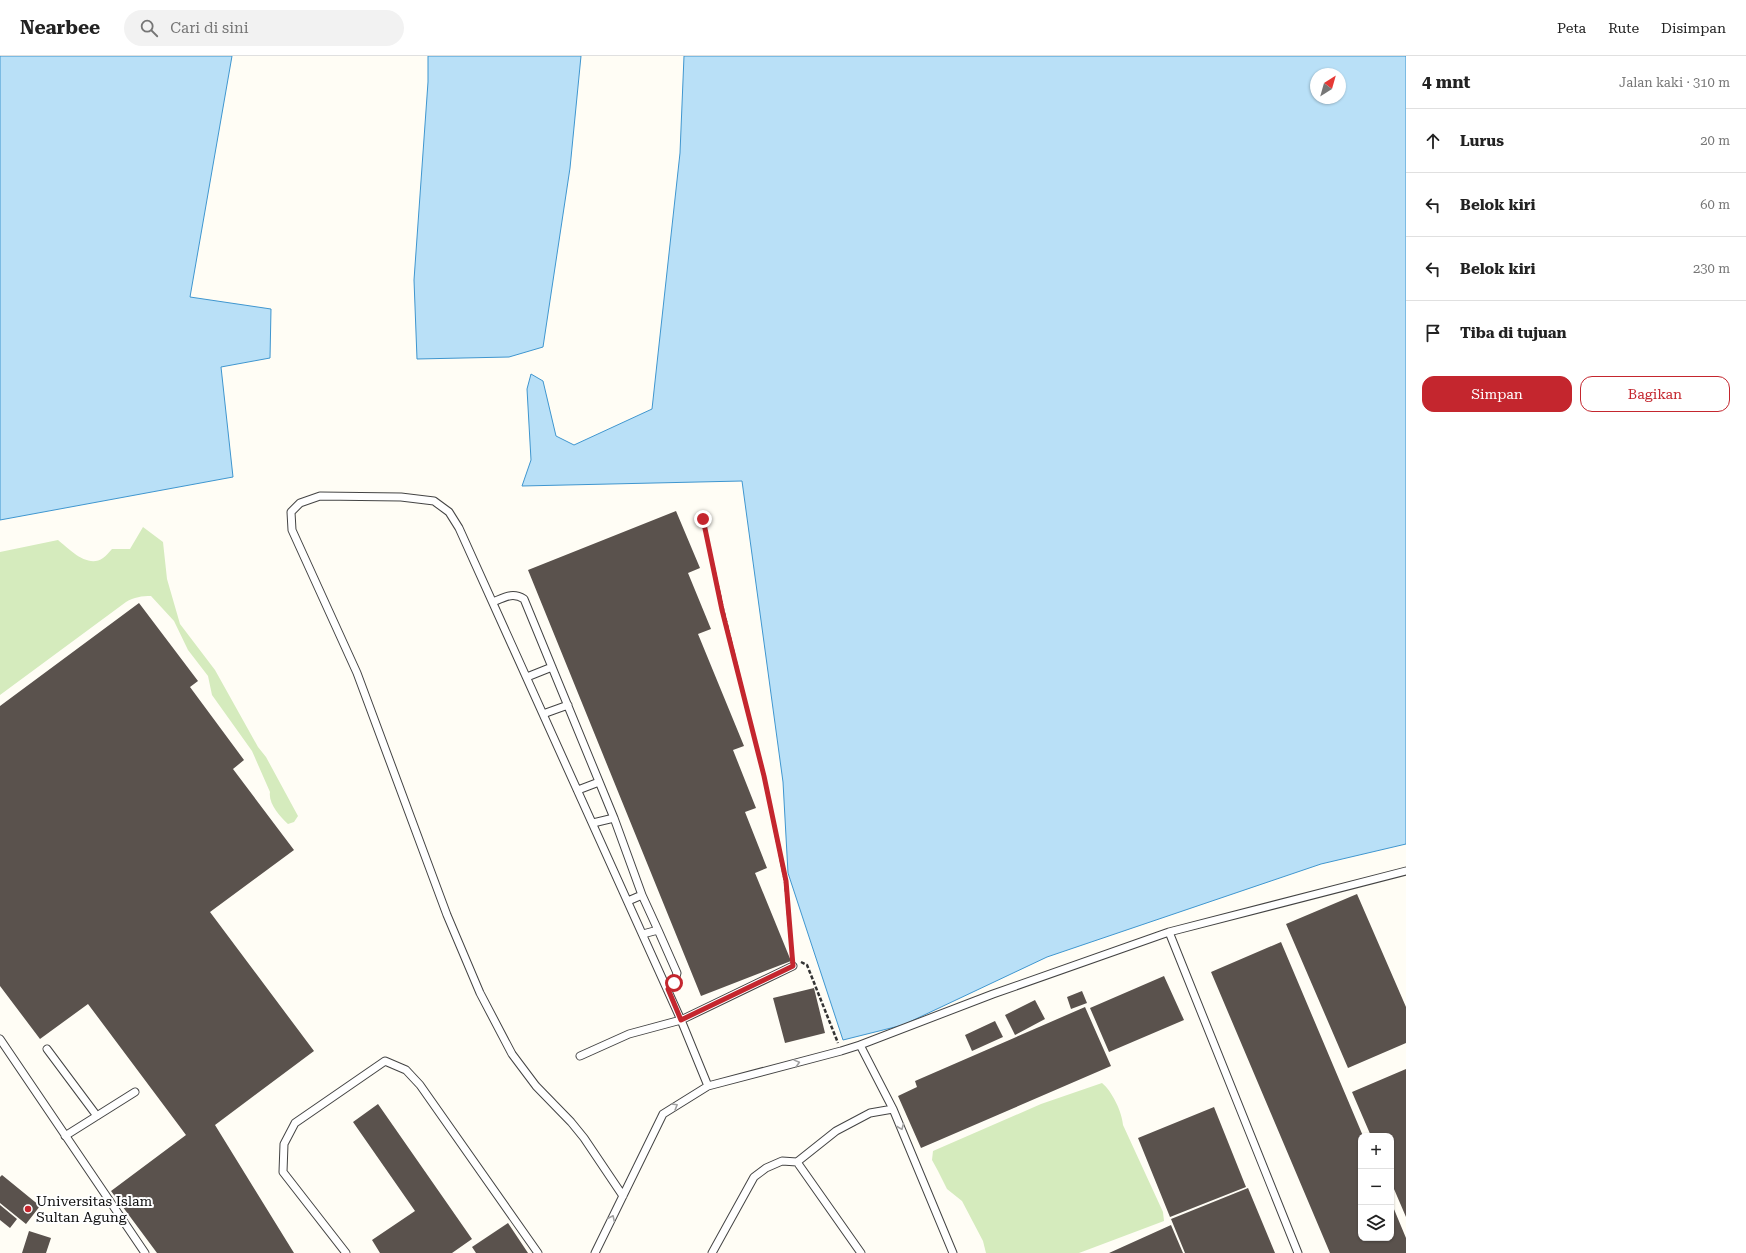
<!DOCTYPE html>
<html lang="id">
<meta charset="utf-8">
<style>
body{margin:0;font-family:"Roboto Serif",serif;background:#f2f2f2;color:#222}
.controls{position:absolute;right:12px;bottom:12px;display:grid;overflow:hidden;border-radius:8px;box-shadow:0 1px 3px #0004}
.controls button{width:36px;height:36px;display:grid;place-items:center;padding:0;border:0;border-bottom:1px solid #e0e0e0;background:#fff;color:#222;font:20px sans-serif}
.compass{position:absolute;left:1310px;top:12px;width:36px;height:36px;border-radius:50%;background:#fff;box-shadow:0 1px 3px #0004;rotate:37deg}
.stop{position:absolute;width:12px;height:12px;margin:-9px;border:3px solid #c4262e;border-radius:50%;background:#fff}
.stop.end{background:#c4262e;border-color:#fff;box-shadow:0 1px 4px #0008}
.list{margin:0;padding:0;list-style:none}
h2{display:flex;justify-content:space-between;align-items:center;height:52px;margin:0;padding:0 16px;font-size:17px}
h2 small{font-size:13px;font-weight:400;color:#767676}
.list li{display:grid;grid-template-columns:26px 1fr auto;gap:12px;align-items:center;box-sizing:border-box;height:64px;padding:0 16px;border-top:1px solid #e0e0e0}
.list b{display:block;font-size:15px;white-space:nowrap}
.list em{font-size:13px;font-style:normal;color:#767676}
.actions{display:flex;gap:8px;padding:12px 16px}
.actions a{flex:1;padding:9px 0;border:1px solid #c4262e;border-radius:12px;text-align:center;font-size:14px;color:#c4262e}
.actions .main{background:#c4262e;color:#fff}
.icon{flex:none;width:22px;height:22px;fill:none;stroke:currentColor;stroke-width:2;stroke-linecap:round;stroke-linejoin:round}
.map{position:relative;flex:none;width:1406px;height:1197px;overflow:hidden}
header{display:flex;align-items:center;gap:24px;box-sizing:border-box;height:56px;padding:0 20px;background:#fff;border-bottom:1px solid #e0e0e0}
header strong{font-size:19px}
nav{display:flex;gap:22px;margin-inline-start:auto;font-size:14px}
.search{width:280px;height:36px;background:#f2f2f2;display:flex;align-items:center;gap:10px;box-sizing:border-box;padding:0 14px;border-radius:22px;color:#767676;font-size:15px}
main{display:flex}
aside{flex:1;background:#fff}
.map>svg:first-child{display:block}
.green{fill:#d5ebbd}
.water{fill:#b9e0f7;stroke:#3f96cf;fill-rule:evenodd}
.building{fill:#5a524d}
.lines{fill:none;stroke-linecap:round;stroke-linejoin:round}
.service-casing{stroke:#444;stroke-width:9}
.path{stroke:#333;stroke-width:2.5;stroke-dasharray:4 2;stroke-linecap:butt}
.service{stroke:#fff;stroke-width:7}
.oneway{stroke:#a0a0a0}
.route{stroke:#c4262e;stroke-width:5}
.poi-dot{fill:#c4262e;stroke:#fff;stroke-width:1.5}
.labels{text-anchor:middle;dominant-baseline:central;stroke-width:4;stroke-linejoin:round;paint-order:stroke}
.poi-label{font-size:14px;fill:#111;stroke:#fff;text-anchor:start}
</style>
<header>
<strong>Nearbee</strong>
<div class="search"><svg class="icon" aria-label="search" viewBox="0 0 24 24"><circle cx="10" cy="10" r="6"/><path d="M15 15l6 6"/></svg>Cari di sini</div>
<nav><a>Peta</a><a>Rute</a><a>Disimpan</a></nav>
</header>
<main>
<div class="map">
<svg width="1406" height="1197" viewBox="0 0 1406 1197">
<rect width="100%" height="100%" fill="#fffdf5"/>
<path class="green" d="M143,471L163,486L167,523L180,568L215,614L258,691L266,701L298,760L294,766L288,768C280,761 268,747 270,736L252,695L212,639L208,620L188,594L174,565L151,540C142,540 134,541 126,546L0,639V496L58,484C69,493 88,513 103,502C106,500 109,496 112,493H130Z
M1102,1027C1112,1035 1122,1056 1123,1069L1163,1156L1164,1165L1079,1197H986L983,1185L962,1145L947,1133L938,1115L932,1104L933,1095L1041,1048Z"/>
<path class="water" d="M0,0H232L190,241L271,253L270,302L221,311L233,421L0,464Z
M428,0H581L570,112L543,291L509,301L417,303L414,224L428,26Z
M684,0H1406V788L1321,808L1047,901L903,969L843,984L788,817L783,726L742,425L522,430L531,404L527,333L531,318L543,325L556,380L574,389L652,353L680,97ZM1316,18H1340V42H1316Z"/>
<path class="building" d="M676,455L700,512L688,517L711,573L698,578L744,690L733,694L756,752L745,756L767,812L755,817L791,905L701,940L528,514Z
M139,547L198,625L190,631L244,704L233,713L294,794L210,856L314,995L215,1069L294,1197H157L111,1135L186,1079L88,948L40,983L0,930V650Z
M1357,838L1406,951V987L1348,1012L1286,868Z
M1281,886L1363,1080H1361V1182H1391V1146L1406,1182V1197H1330L1211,916Z
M1164,920L1184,964L1109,996L1090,952Z
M814,932L825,977L785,987L773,942Z
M1082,935L1087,947L1071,953L1067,941Z
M1035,944L1045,963L1015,979L1005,959Z
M1085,951L1111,1010L921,1092L898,1040L917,1031L915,1025Z
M995,965L1003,981L972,995L965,979Z
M1406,1013V1161L1391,1126V1080H1371L1352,1036Z
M378,1048L472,1183L452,1197H380L372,1184L415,1155L353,1066Z
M1214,1051L1246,1131L1170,1161L1138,1082Z
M2,1119L40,1150L26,1168L0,1147V1121Z
M1248,1132L1275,1197H1185L1171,1163Z
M0,1149L17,1163L10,1172L0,1164Z
M508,1167L528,1197H476L472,1191Z
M1171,1169L1183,1197H1109Z
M29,1175L51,1182L46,1197H22Z"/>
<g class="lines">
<g class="service-casing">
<path id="service" d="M493,546C505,541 513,536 524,543L614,762
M527,621L552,611
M543,658L568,649
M578,734L599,726
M593,767L614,762L642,839L628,845
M642,839L658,874
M1169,876L1406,815
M643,878L658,874L677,917L674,927L667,933
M0,983L145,1197
M860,989L993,938L1169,876L1298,1197
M47,993L97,1060
M580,1000L629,978L681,964L793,910
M65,1080L135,1036
M797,1106L836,1075L870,1057L893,1053
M623,1140L584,1082L571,1066L536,1030L512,998L480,937L447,859L357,617L292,474L291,456L300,447L320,440L401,441L434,445L449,456L459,472L681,964L708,1030
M346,1197L283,1116L284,1088L295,1067L385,1005L406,1014L420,1029L538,1197
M595,1197L663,1058L708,1030L841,995L860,989L893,1053L953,1197
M712,1197L754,1121L766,1112L782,1105L797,1106L861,1197"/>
</g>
<path class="path" d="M703,463L723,553L764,721L785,825L792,901
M801,906L807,909L838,987"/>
<use href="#service" class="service"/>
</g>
<defs><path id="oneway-chevron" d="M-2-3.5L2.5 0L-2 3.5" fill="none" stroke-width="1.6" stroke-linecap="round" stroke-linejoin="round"/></defs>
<g class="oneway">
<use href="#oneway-chevron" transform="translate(797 1007) rotate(-15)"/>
<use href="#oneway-chevron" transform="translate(675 1050) rotate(-31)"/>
<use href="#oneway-chevron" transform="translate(901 1071) rotate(68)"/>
<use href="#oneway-chevron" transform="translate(612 1162) rotate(-64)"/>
</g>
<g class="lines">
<path class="route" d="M674,927L668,933L681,964L793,910L786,825L764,720L722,554L703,463"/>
</g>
<circle class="poi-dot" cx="28" cy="1153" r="4"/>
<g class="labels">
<g class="poi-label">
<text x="36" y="1145">Universitas Islam<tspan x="36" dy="16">Sultan Agung</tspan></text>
</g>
</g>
</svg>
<div class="controls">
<button>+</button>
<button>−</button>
<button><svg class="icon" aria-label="layers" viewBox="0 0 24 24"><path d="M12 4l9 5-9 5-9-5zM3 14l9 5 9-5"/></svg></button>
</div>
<svg class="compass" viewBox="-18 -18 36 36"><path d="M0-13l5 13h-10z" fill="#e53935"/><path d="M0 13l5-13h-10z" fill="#767676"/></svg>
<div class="stop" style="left:674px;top:927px"></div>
<div class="stop end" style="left:703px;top:463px"></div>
</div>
<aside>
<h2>4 mnt<small>Jalan kaki · 310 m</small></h2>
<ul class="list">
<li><svg class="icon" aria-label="ahead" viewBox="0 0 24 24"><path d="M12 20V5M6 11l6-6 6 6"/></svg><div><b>Lurus</b></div><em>20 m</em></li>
<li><svg class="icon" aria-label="left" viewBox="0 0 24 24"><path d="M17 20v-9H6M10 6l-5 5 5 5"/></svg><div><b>Belok kiri</b></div><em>60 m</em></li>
<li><svg class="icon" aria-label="left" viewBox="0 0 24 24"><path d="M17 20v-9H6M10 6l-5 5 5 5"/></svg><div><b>Belok kiri</b></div><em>230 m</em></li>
<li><svg class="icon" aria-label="arrive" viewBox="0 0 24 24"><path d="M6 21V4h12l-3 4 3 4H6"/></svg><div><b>Tiba di tujuan</b></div></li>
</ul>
<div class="actions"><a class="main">Simpan</a><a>Bagikan</a></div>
</aside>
</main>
